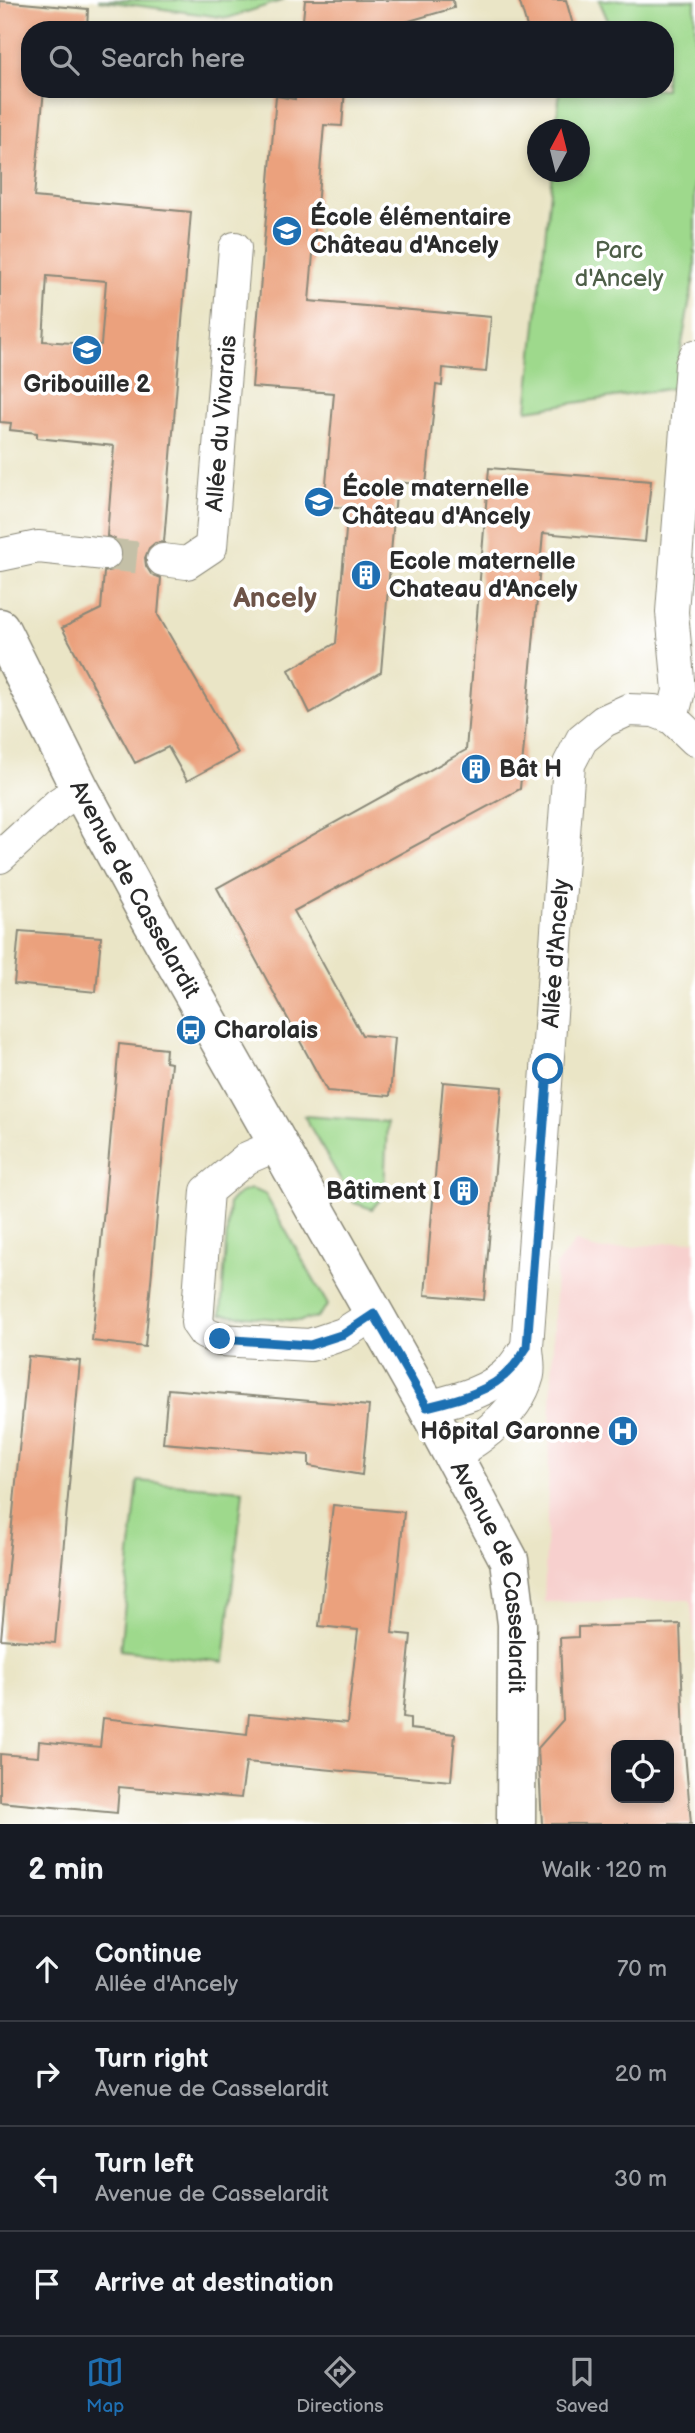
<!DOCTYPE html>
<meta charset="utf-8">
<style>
body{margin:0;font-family:"Balsamiq Sans",sans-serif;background:#20242c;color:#f1f3f6}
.controls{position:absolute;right:21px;bottom:21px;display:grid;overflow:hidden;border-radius:14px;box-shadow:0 4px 10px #0003}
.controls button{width:63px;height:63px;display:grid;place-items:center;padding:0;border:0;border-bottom:2px solid #363941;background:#171b24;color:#f1f3f6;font:35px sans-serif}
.compass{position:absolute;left:527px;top:119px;width:63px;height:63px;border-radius:50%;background:#171b24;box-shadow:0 4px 10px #0003;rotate:7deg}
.stop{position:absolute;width:21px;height:21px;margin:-16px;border:5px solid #1f6fb2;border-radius:50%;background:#fff}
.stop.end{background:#1f6fb2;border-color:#fff;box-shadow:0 2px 7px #0008}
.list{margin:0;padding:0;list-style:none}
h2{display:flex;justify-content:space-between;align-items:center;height:91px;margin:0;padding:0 28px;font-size:30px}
h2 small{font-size:23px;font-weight:400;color:#9ea1a6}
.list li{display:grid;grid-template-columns:46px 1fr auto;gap:21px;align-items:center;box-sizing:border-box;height:105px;padding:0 28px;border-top:2px solid #363941}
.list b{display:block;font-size:26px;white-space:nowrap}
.list p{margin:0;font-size:23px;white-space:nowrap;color:#9ea1a6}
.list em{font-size:23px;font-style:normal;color:#9ea1a6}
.icon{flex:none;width:38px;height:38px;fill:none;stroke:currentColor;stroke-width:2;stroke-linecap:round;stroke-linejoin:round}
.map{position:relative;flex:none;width:695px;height:1824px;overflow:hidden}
.search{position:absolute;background:#171b24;box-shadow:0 4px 10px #0003;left:21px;right:21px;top:21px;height:77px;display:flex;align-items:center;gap:18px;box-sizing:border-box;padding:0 24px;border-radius:28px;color:#9ea1a6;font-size:26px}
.sheet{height:511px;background:#171b24}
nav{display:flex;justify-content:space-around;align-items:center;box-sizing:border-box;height:98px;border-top:2px solid #363941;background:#171b24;font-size:19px;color:#9ea1a6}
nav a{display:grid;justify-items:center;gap:4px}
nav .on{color:#1f6fb2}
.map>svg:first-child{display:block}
.built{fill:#f7d0ce}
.green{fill:#9ed98c;stroke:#64825c;stroke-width:2}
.building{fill:#eba17d;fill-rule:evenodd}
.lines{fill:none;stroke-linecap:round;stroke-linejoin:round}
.street-tunnel{stroke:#c4c0a7;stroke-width:32;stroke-dasharray:32 16;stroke-linecap:butt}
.street-casing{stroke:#8a8878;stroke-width:34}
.secondary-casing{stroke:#8a8878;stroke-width:41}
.street{stroke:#fff;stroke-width:32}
.secondary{stroke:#fff;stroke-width:38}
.route{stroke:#1f6fb2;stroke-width:9}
.labels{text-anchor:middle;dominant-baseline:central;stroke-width:7;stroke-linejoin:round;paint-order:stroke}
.poi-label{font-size:24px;font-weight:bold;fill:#2b2b2b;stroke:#fff;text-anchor:start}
.park-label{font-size:24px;fill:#4e5f48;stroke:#fff}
.street-label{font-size:24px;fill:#2b2b2b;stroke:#fff}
.quarter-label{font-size:28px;font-weight:bold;fill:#6e5448;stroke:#fff}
</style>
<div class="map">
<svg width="695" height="1824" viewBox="0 0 695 1824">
<rect width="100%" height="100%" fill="#fff"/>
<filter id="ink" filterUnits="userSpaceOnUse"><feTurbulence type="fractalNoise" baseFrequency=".0143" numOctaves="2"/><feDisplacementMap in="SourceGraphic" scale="14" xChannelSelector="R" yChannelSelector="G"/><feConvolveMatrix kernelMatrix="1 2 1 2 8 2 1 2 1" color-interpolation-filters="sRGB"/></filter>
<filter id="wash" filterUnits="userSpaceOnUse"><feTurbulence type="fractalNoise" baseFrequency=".00686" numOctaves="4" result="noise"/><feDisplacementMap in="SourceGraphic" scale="28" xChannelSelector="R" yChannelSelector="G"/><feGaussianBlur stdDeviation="1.57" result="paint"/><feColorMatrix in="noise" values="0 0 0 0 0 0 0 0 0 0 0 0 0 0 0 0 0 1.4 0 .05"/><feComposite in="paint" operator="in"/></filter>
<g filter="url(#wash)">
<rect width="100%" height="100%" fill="#eae5c6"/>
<path class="built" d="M695,1240V1639L690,1600L544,1602L556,1265L576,1241L593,1249L605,1250Z"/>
<path class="green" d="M98,0H284L228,18Z
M599,0H695V271L674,388L527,410L552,172H580V130L556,129L560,89H665V30H612Z
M304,1116L387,1122L384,1195L372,1209L354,1203Z
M251,1189L265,1194L328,1305L317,1317L300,1321L221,1314L229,1203L239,1193Z
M138,1481L243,1490L224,1662L120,1650Z"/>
<g id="blocks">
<path class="building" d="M305,0H453L454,8L378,30H302Z
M519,0H566L573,25L555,30H528Z
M0,1L88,9L87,30H30V89H44L34,197L191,212L164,542L155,543L149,548L145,558L146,566L151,574L161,578L158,615L238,753L187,781L168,747L135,763L62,628L101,609L104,572L113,570L120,564L123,557L121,546L115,539L107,536L114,446L37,438V433L10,430L11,423L0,422ZM47,276L106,281L101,345L43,341Z
M296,89H345L342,126L324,125L309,301L491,317L486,372L443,368L442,386L436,385L426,485L397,482L381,672L310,713L289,670L336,643L348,508L324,506L334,393L252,387L276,96L295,99Z
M489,468L651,481L645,542L543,533L520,789L294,911L362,1035L395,1038L390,1096L327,1091L217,888L466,750Z
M19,931L101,937L96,992L14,984Z
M119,1044L166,1049L165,1062L171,1063L145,1347L92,1341Z
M443,1082L502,1087L484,1300L425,1295Z
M28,1356L80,1361L55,1643L1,1639Z
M168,1389L369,1406L362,1475L309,1466V1455L163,1443Z
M333,1505L404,1512L392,1633L411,1635L403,1717L410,1718V1729L455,1734L451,1781L246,1762L241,1798L119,1787L117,1813L0,1802V1754L38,1757L39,1741L100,1747L103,1718L247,1734L249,1714L347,1723L358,1630L319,1626Z
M680,1624L684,1740L691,1824H542L538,1748L563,1720L560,1638L578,1637V1627ZM616,1745H669V1798H616Z"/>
</g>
</g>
<g filter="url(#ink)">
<use href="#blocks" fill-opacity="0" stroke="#8a8878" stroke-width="2"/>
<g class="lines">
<path class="street-tunnel" d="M105,554L163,560"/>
<g class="street-casing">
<g id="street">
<path d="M0,555L38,547L105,554"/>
<path id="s1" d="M163,560L187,563L211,547L235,248"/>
<path d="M672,718L679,691L672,612L691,365L695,356"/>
<path d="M0,857L58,804L80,789"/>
<path d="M277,1145L247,1158L207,1191L197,1323L204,1333L220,1340L310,1345L343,1334L374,1314"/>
<path d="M427,1407C455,1400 491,1392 511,1369C517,1362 522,1354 527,1347"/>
<path id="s2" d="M452,1455C483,1438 518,1412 528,1375C530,1367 527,1355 527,1347L569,764L582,739L604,721L628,710L654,711L672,718L695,740"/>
</g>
</g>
<g class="secondary-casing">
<g id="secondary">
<path id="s3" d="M0,628L80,789L145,909L427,1407L509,1560L517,1624L516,1824"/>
</g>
</g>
<use href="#street" class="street"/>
<use href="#secondary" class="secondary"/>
</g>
</g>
<g class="lines" filter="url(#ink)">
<path class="route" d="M220,1339L310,1345L344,1334L374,1314L427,1407C455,1400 491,1392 511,1369C517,1363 522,1354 527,1347L548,1069"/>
</g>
<defs>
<g id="school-disc" transform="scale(1.575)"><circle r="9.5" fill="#1f6fb2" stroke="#fff"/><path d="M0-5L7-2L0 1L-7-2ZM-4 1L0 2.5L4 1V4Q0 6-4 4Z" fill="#fff"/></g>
<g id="building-disc" transform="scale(1.575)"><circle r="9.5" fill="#1f6fb2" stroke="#fff"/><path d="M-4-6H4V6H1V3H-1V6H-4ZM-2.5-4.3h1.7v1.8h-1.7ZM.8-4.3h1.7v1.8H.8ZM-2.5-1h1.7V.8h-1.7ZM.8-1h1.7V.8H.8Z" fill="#fff"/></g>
<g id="bus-disc" transform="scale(1.575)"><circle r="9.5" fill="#1f6fb2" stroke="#fff"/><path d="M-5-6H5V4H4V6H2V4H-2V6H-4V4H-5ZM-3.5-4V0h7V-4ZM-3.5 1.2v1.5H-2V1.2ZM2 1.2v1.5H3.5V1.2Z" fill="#fff"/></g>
<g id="hospital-disc" transform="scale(1.575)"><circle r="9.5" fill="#1f6fb2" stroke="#fff"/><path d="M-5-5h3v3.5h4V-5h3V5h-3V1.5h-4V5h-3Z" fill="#fff"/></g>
</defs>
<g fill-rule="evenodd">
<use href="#school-disc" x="287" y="231"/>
<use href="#school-disc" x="87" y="350"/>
<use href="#school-disc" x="319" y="502"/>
<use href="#building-disc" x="366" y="575"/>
<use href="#building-disc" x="476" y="769"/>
<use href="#bus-disc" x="191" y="1030"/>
<use href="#building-disc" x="464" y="1191"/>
<use href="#hospital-disc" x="623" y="1431"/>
</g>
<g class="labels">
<g class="poi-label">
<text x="310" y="217">École élémentaire<tspan x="310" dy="28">Château d'Ancely</tspan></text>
<text x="87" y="384" text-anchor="middle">Gribouille 2</text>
<text x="342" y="488">École maternelle<tspan x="342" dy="28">Château d'Ancely</tspan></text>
<text x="389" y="561">Ecole maternelle<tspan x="389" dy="28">Chateau d'Ancely</tspan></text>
<text x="499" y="769">Bât H</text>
<text x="214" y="1030">Charolais</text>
<text x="441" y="1191" text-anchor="end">Bâtiment I</text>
<text x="600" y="1431" text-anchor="end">Hôpital Garonne</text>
</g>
<g class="park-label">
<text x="619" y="250">Parc<tspan x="619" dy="28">d'Ancely</tspan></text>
</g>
<g class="street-label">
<text stroke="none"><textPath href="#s1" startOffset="177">Allée du Vivarais</textPath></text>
<text stroke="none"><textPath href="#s3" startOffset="294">Avenue de Casselardit</textPath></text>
<text stroke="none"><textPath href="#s2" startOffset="536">Allée d'Ancely</textPath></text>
<text stroke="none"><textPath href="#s3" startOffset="1074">Avenue de Casselardit</textPath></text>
</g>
<g class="quarter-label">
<text x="275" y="598">Ancely</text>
</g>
</g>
</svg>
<div class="controls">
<button><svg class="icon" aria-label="locate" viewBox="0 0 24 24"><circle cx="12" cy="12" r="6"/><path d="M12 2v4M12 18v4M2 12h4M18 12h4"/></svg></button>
</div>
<svg class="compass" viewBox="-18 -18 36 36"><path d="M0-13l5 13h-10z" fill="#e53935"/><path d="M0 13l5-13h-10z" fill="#9ea1a6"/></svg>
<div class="stop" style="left:548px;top:1069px"></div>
<div class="stop end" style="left:220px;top:1339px"></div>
<div class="search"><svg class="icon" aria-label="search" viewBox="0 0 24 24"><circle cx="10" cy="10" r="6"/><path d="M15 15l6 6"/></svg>Search here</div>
</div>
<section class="sheet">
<h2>2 min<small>Walk · 120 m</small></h2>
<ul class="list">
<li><svg class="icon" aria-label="ahead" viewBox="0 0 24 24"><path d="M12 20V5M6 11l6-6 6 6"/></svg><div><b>Continue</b><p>Allée d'Ancely</p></div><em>70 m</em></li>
<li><svg class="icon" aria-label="right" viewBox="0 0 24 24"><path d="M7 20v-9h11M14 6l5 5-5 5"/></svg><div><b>Turn right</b><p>Avenue de Casselardit</p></div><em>20 m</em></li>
<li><svg class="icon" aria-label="left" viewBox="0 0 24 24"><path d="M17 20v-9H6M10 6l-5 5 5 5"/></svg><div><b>Turn left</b><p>Avenue de Casselardit</p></div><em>30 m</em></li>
<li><svg class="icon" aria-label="arrive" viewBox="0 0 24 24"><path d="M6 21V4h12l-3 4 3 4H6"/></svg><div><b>Arrive at destination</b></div></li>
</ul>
</section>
<nav>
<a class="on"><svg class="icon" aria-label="map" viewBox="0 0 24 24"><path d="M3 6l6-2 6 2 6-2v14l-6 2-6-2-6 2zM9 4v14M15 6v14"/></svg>Map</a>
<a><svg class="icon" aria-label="directions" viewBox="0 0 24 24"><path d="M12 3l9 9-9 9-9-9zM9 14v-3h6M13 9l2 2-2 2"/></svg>Directions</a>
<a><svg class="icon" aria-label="saved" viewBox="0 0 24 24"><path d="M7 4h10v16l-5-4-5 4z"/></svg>Saved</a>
</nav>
